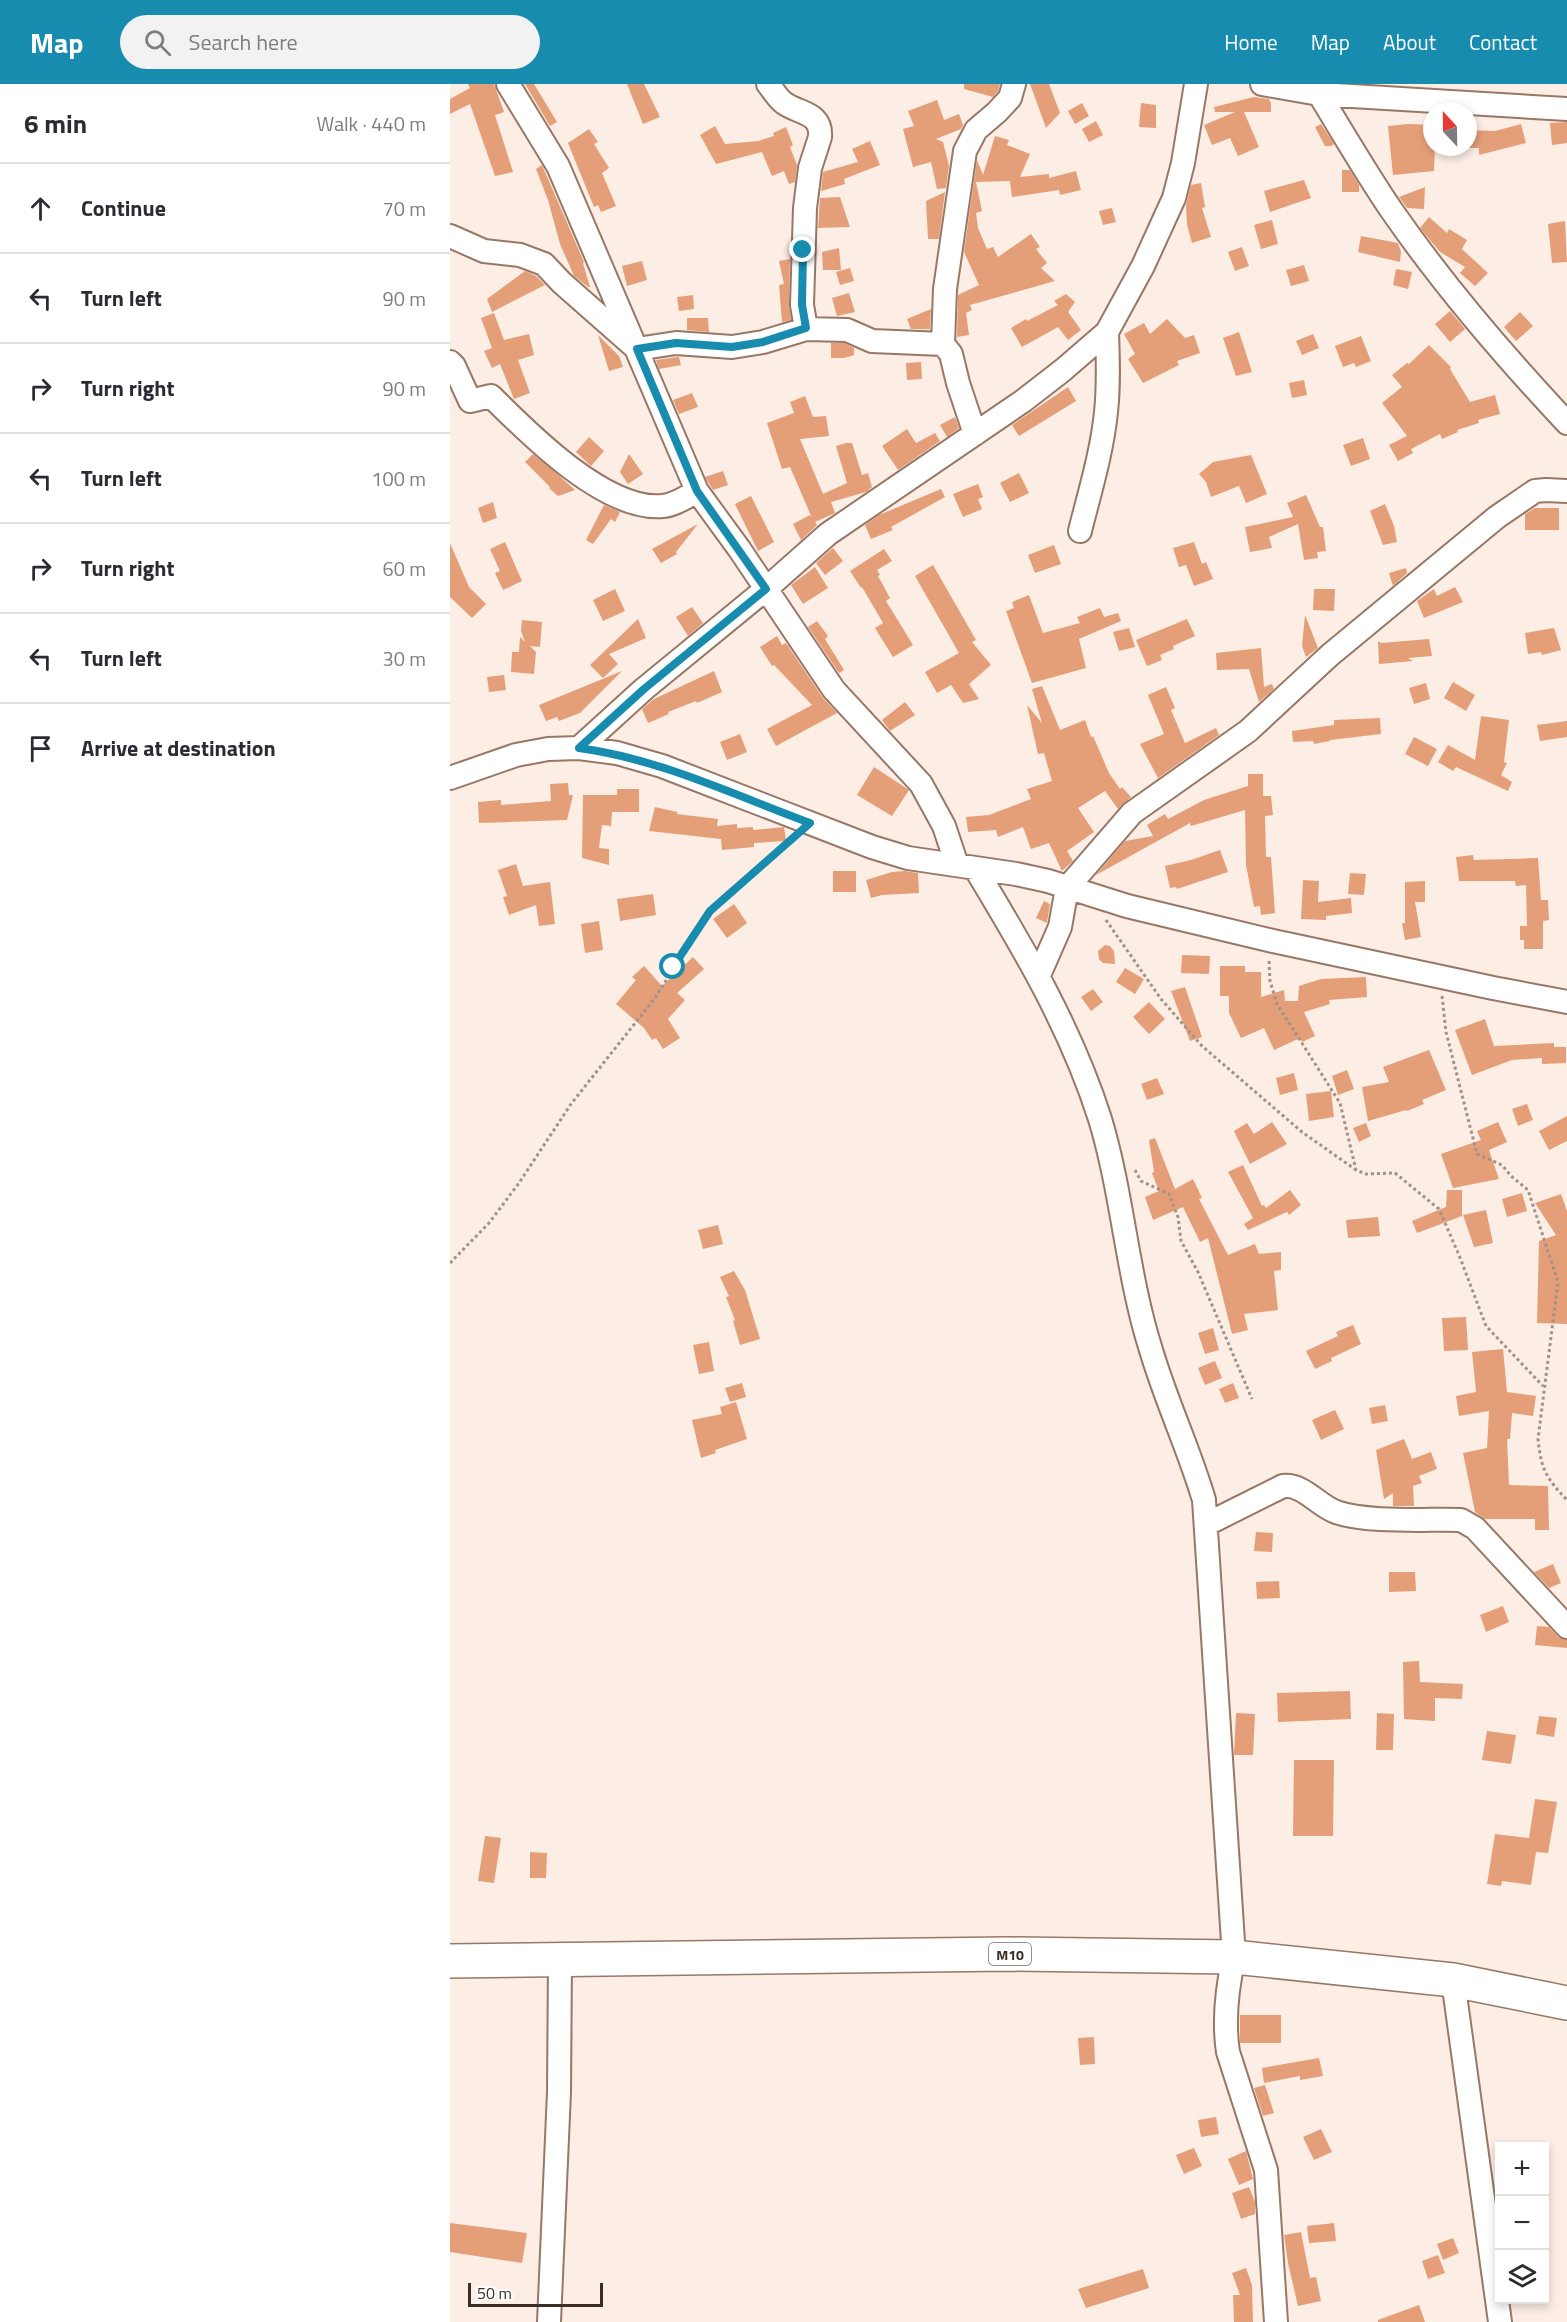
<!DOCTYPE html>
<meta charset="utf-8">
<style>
body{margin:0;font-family:"Titillium Web",sans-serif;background:#f2f2f3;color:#2b2b33}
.controls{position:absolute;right:18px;bottom:18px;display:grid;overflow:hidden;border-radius:0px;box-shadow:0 3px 9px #0003}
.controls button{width:54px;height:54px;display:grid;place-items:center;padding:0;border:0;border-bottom:2px solid #e1e1e2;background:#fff;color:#2b2b33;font:30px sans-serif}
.compass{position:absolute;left:973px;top:18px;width:54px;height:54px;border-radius:50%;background:#fff;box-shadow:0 3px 9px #0003;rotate:338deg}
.scale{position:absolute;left:18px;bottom:15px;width:135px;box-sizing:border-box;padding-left:6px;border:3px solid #3b2d25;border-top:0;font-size:16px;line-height:21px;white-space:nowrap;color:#3b2d25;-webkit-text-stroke:4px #fff;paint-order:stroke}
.stop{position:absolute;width:18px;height:18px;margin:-14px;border:4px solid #178caf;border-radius:50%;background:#fff}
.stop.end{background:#178caf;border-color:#fff;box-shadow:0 2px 6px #0008}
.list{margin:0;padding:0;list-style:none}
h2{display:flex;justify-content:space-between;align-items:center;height:78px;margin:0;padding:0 24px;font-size:26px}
h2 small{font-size:20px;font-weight:400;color:#7c7c81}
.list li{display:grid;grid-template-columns:39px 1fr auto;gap:18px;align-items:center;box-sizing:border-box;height:90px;padding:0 24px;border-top:2px solid #e1e1e2}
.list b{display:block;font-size:22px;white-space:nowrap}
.list em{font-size:20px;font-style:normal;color:#7c7c81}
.icon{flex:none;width:33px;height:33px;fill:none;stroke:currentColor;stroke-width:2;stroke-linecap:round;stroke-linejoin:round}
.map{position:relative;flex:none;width:1117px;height:2238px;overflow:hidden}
header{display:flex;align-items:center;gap:36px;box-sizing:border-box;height:84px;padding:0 30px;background:#178caf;color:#fff}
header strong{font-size:28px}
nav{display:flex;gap:33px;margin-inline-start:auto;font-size:21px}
.search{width:420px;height:54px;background:#f2f2f3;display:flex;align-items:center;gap:15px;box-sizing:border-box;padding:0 21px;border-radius:33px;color:#7c7c81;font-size:22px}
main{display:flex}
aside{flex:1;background:#fff}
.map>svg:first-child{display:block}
.building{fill:#e59f78}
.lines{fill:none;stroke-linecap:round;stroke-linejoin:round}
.street-casing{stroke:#987765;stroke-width:26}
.highway-casing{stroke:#987765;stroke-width:36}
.path{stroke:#a09189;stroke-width:3;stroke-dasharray:3 3;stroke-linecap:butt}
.street{stroke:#fff;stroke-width:22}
.highway{stroke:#fff;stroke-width:33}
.route{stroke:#178caf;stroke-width:8}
.labels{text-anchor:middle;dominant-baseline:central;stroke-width:6;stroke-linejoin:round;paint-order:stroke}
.shield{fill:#fff;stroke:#766c66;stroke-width:1.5}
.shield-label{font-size:14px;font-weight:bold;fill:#3b2d25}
</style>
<header>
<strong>Map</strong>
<div class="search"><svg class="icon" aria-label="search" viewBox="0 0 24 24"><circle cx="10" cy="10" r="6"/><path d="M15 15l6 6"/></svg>Search here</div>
<nav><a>Home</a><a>Map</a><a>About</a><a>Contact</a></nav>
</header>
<main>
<aside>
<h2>6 min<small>Walk · 440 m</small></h2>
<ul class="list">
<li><svg class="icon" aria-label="ahead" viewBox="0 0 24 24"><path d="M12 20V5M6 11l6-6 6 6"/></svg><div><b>Continue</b></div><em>70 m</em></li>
<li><svg class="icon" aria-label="left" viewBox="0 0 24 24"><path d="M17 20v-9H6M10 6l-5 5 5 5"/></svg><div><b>Turn left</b></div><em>90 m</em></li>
<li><svg class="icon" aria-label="right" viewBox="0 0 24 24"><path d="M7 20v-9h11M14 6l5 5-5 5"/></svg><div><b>Turn right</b></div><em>90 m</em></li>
<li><svg class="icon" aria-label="left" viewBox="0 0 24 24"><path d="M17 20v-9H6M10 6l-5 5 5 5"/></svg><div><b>Turn left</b></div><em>100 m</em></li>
<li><svg class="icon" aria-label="right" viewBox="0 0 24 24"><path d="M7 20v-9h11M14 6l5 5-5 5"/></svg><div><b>Turn right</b></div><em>60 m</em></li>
<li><svg class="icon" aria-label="left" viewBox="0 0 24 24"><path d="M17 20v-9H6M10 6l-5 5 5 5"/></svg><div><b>Turn left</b></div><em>30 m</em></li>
<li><svg class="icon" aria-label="arrive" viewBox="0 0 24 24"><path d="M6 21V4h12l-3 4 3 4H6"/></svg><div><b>Arrive at destination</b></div></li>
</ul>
</aside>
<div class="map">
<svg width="1117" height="2238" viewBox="0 0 1117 2238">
<rect width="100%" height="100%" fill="#fcede5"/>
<path class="building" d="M18,0H44L54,28L45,31L63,88L45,92L20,20L0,30V15L20,4Z
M75,0H84L107,38L100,42Z
M177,0H194L210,33L193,40Z
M514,0H550L548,7L543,13L514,5Z
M580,0H599L610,29L596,44Z
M804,13L819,15L821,19V28H794L809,63L788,72L780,54L762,61L754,41L785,28H765L764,23Z
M487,16L494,36L509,30L513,41L511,45L486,55L493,58L499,82L496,104L487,105L481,78L463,83L453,45L464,42L458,27Z
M632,19L639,32L625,40L618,27Z
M691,19L706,21V44L689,43Z
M646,37L653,51L639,58L632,45Z
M1117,38V59L1102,61L1100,39Z
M871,40L884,60L881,62H875L865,43Z
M959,40L982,41V63H985L984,87L943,91L938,42Z
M1071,40L1076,59L1029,71V64H1018V46L1045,47Z
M265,42L275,60L308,57L324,52L323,49L336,43L343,61L340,63L347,81L345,98L339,100L334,87L322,92L312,68L266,80L250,51Z
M139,45L148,58L144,60L159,84L152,89L166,122L151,128L148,121L144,123L118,59Z
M545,52L559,56L557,61L580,70L570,93L599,90V94L626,87L631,106L610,111L609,106L562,113L560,97L526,98L532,127L526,129L528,144L537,165L543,163L548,173L581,150L590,163L586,165L597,179L591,184L605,197L520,221L522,226L516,229L519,251L507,253L508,211L529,201L514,168L527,76L533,91Z
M420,57L430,81L394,95L395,100L371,107L373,88L408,78L402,65Z
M92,81L134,178L133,179L140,203H138L124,192L110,160L98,116L86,85Z
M892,86H900L909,101V108H892Z
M854,96L861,114L820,128L814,107Z
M751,99L755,123L752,124L761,153L742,159L737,141L736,121L741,101Z
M975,103L974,125L957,124L949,113Z
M495,108L489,155H478L476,117Z
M390,113L400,143L368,144L370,114Z
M662,124L666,138L653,141L649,127Z
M979,133L997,149L999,145L1017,156L1012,165L1038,189L1025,202L1010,189L1015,183L990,168L970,144Z
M822,136L828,160L811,165L804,141Z
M1115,137L1117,178L1102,179L1098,140Z
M911,152L948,159L951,168L950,178L908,168Z
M792,163L799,182L785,187L778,168Z
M389,164L391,186H373L372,168Z
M340,175L339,221L341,236L332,238L329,201L334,200L329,177Z
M192,177L197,196L177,202L172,182Z
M854,181L859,197L841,202L836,186Z
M400,184L404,197L390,201L386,188Z
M946,185L962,188L958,205L943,201Z
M75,187L86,192L95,201L42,228L37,215Z
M399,209L405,228L387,232L382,214Z
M616,210L625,218L618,228L631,246L618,256L608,243L572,263L561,244L576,235L577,237L608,221L604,217Z
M243,211L244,225L229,227L227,213Z
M481,225L480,245H461L457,235Z
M1000,227L1015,245L1000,258L985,240Z
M1070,228L1083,242L1066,257L1054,243Z
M44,229L54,256L79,250L84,271L68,276L80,309L64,315L50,280L42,284L34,267L42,264L31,234Z
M237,234H258L259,248L237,246Z
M717,235L735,254L744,251L750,269L727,277L729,281L693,299L678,275L685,270L674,250L694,239L700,250Z
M789,248L802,288L786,292L773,254Z
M863,250L869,264L852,271L846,257Z
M148,251L169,272L173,283L159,287Z
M911,252L921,277L906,283L904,279L893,283L885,262Z
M381,259H394L404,264V271L394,274H381Z
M979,261L1001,283L1000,285L1020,318L1045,311L1050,330L1028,336L1029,339L1007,346L1008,348L992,355L990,350L961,365L963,369L948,377L939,361L957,352L932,319L952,303L942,291L957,279L959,280Z
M227,273H229L231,281L209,285L206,276Z
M471,278L472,295L457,296L456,279Z
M854,296L857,311L842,314L839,299Z
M618,303L626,317L569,352L562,341Z
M242,309L248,323L229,330L223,316Z
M355,312L363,333L376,332L379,352L350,355L373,410L397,399L386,362L396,359H402L412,391L418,389L422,403L416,408L381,418L385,429L365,438L367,441L351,456L343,440L360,431L362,434L340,383L332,385L317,339L344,329L340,318Z
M505,333L509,344L497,353L490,341Z
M457,345L466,359L485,349L490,357L448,386L432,362Z
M139,353L154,367L141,382L126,368Z
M913,354L920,375L901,382L893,361Z
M83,370L106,389L125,406L108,412L99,404L100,403L75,378Z
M179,370L193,390L178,400L170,388Z
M801,371L817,410L796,419L789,402L761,413L756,398L749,390L763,378Z
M273,387L278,401L263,406L255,393Z
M569,389L579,409L560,418L550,399Z
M528,400L533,413L528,415L532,425L513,433L503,410Z
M491,405L495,413L441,443L443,446L421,455L415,441L429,431Z
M856,411L870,443H873L876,467L867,468L868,474L854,476L848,440L819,453L822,464L800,468L795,443L843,433L837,419Z
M301,412L324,458L308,467L285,420Z
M43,418L47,434L33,439L28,424Z
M935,420L944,442L947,458L933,461L920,427Z
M154,421L170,428L165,438L161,435L143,460L136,456Z
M1085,424H1109V446H1075V430Z
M248,440L226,468L227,470L211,479L202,465Z
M55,458L72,497L53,506L45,489L50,487L40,465Z
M744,458L752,480L756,478L763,495L744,502L736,481L729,483L723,464Z
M0,459L19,503L36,520L22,534L0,513Z
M604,461L611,480L585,489L578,471Z
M383,464L393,477L375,491L366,479Z
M434,465L442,477L427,486L430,491L428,492L440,514L436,517L463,561L443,573L425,544L433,539L412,503L411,504L400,487Z
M483,481L526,556L522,558L541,581L519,600L529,615L513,619L501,601L487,609L475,588L509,569L465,492Z
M365,483L378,504L353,520L341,501Z
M956,484L957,489L943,502L939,489Z
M1005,503L1013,518L974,534L967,517L984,505L987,512Z
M165,505L175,527L153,537L143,516Z
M864,505H885L884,527L863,526Z
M579,511L593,549L630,539L627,533L650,524L654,533L668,529L671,537L629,555L636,584L582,599L556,527L564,524L562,518Z
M242,523L253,539L238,552L226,533Z
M855,531L868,564L856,573L852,562Z
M188,535L196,554L159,570L168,580L153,594L140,581Z
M737,535L745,552L723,562L724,565L710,571L712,576L697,582L686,556Z
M72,536L92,538L90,563L80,562L86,568L84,590L61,588L62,568H69L70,553L75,558L71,547Z
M367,537L378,552L375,555L394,586L389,589L358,543Z
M679,544L685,563L669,567L663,548Z
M1104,544L1111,566L1092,571L1091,568L1078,570L1075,549Z
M327,552L332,561L336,559L373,614L387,629L326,662L317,645L362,621L324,581L322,582L310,563Z
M979,555L982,572L958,574L963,577L929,580L928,557L931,559Z
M811,564L814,603L822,600L824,605L809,618L799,585L767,586L766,569Z
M172,587L130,629L109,637L107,633L96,637L89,621Z
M264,587L272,608L247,619L246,617L218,628L219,630L198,639L192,625L204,615Z
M54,591L56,606L39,608L37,593Z
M1003,598L1025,611L1016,627L994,614Z
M976,599L980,615L964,620L959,604Z
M592,602L610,646L635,636L641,653L643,652L659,689L670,705L672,703L681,713L668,725L655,707L628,724L644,748L617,767L623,777L612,787L599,759L581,765L573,743L548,753L546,746L518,748L516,733L539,731L581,715L577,705L602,697L594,669L588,670L577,621L592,639L582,605Z
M716,603L725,624L721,626L735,659L766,644L769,651L708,694L690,660L714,650L698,611Z
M455,618L465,631L440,647L432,636Z
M1031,632L1059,636L1054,678L1057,679L1051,691L1062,698L1058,707L1006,683L1003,687L988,678L998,661L1025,676Z
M930,634L931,650L880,656V657L864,660L863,657L843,658L842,647L884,641V636Z
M1117,637V653L1090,657L1087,641Z
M290,650L297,668L277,676L270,658Z
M964,653L987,665L978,682L955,670Z
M424,683L459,706L442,732L407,711Z
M798,690H813V712H821L823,731L815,732L816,773H821L825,829L811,831L810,822L804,823L796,781L795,726L741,742L740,739L646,791L675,757L703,752L697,741L715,730L718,735L754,716L798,702Z
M118,699L119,711H123L117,736L29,739L28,718L51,716V721L101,717L100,700Z
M167,705H189V728H162L161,742L152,741L149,764L159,765V781L132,774L133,711H167Z
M205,723L227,728V730L268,735L267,742L287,740V744L303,743V746L334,743L336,757L304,759V763L272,766L271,755L199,747Z
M770,766L778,788L727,805L726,803L720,804L715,782L741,776Z
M1023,771L1024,776L1088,774L1091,816H1098L1099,836L1093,837V865H1074V856H1070V842H1077L1076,801L1066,802L1065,797H1009L1006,773Z
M66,780L73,802L100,798L105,840L89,842L86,821L59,831L53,813L57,812L48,786Z
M383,787H406V808H383Z
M455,787L468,789L469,809L432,811L421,814L416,796L442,788Z
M900,789L916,790L914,811L898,810Z
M853,796L869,797L868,818L901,814L902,829L876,832V836L851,835Z
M975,797V818H965L971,853L955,856L952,839H955V798Z
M203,810L206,831L170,837L167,815Z
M594,817L600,820L597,839L586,834Z
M284,820L297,839L277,854L263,835Z
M149,837L153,866L135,869L131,840Z
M655,861L660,862L664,867L665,880L653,879L649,875L648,867Z
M732,871L760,872L759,890L731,889Z
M243,873L254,885L227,909L235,916L218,935L230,954L213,965L206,954L202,956L194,944L166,920L186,896L182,893L194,882L212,902Z
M770,882H795V888H811V913L834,906L835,917H848L849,902L871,895L916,893L917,913L879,916L880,920L854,928L865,952L852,958L850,954L824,966L814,944L791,954L779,929V912H770Z
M675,884L694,895L685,910L666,898Z
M735,903L752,953L740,957L721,907Z
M643,905L653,918L641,927L631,913Z
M699,918L715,935L699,950L683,933Z
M1035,935L1044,962L1104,959V963H1116V979L1092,980V974L1062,976L1022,991L1005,946Z
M979,966L996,1006L972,1016L974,1020L957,1027L956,1026L918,1037L912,1003L939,998L933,983Z
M897,986L904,1005L888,1011L882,992Z
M844,989L848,1006L830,1011L826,994Z
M707,994L714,1010L697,1016L691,1000Z
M881,1007L884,1033L859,1037L856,1010Z
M1077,1020L1083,1036L1068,1042L1062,1025Z
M1117,1032V1057L1099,1066L1089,1047Z
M822,1038L837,1060L800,1080L784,1047L797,1039L804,1050Z
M1048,1038L1057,1058L1039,1066L1049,1095L1003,1104L991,1070L1031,1056L1027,1047Z
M916,1039L921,1052L909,1058L903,1044Z
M705,1054L725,1105L743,1095L752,1114L749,1115L778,1171L805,1160L809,1170L831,1168V1186L824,1187L828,1226L794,1230L798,1246L782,1250L758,1154L750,1158L733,1123L703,1136L695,1113L709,1107L702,1089L704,1088L699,1056Z
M793,1081L812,1122L814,1121L816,1124L840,1106L851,1121L839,1131L837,1128L798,1146L794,1140L803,1134L778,1088Z
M997,1106H1012V1132L967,1149L962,1137L996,1123Z
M1072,1109L1077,1127L1057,1133L1052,1115Z
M1111,1110L1117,1127V1240L1087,1239L1089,1157L1106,1151L1085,1119Z
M1036,1126L1043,1159L1024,1163L1013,1131Z
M928,1133L930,1152L898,1154L896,1136Z
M268,1141L273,1160L253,1165L248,1146Z
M284,1187L295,1206L310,1255L290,1261L283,1237L285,1236L276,1213L279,1212L270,1193Z
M1016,1233L1018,1266L994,1267L992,1234Z
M903,1241L911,1260L881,1274L882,1277L865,1285L856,1267L888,1252L886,1248Z
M763,1244L769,1266L755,1270L748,1249Z
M259,1258L264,1287L249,1290L243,1261Z
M1053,1265L1057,1308L1086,1312L1083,1332L1062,1329L1060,1355H1057L1059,1401L1098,1402L1099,1446H1085V1435H1035L1025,1428L1013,1369L1037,1364L1039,1327L1009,1332L1006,1312L1026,1308L1022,1268Z
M765,1277L772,1294L755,1301L748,1284Z
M292,1299L296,1313L280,1318L275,1304Z
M783,1299L789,1314L775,1319L769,1305Z
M286,1318L297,1355L265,1366L266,1369L251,1374L242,1336L272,1330L270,1323Z
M935,1321L938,1337L922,1340L919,1324Z
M885,1326L894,1345L871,1356L862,1336Z
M954,1355L962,1375L981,1368L987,1385L969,1392L972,1399L963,1402L964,1422H943V1409L934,1415L926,1366Z
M806,1448L823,1449L822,1468L804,1467Z
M1103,1480L1111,1499L1099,1504L1084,1488Z
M939,1488H965L966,1507L939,1508Z
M829,1497L830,1514L807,1515L806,1498Z
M1053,1522L1059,1538L1036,1548L1030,1531Z
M1087,1542L1099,1543L1108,1553L1117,1556V1564L1085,1561Z
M969,1577L970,1598L1013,1600L1012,1615L985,1614V1637L954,1635L953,1578Z
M900,1607L901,1635L828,1638L827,1609Z
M786,1629L805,1630L803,1671H784Z
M927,1629L944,1630L943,1666H926Z
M1089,1632L1107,1634L1104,1653L1086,1650Z
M1037,1647L1066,1651L1061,1680L1032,1676Z
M844,1676H884L883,1752H843Z
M1085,1715L1107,1718L1098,1769L1086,1768L1081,1801L1052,1797L1051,1802L1037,1800L1045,1750L1079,1754Z
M35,1752L51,1754L44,1799L28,1797Z
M80,1768L97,1769L96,1794H80Z
M790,1931H831V1959H790Z
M644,1953L645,1980L630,1981L628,1954Z
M869,1974L873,1992L850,1996V1992L814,1999L812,1984Z
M815,2001L824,2029L813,2032L804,2004Z
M766,2033L769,2050L751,2053L748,2036Z
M871,2045L882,2068L864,2076L853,2053Z
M744,2064L752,2082L734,2090L726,2071Z
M796,2067L803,2095L789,2101L778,2075Z
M799,2103L805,2118V2130L791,2135L782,2109Z
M0,2139L77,2149L72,2179L0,2168Z
M884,2139L886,2157L859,2159L857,2142Z
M851,2148L860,2194L866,2193L871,2217L848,2222L838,2179L834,2151Z
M1003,2154L1009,2169L993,2176L987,2160Z
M988,2171L995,2189L978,2195L972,2177Z
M796,2184L802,2201L803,2238H784L783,2211H790L782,2189Z
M693,2185L699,2204L636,2224L628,2205Z
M969,2221L975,2238H928V2236Z"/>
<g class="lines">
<g class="street-casing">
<path id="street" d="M58,0L108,82L247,407L290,466L384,606L471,700L494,742L507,781
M812,0L869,10L1117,25
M869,10C893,49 916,89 942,127C994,202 1054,272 1117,339
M0,152L34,167L70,171L94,180L112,199L187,265L226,259L282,263L313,258L356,245L352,221L355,124L360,84L370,53C372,28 349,30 334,19C328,15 323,6 318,0
M356,245L397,246L422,257L493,260L501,270L508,299L525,350
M493,260L495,205L515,67L526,46L547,28L560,14L564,0
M0,278L4,282L20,317L41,312C78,349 156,428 213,422C225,421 236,413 247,407
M630,447C640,407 652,368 656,328C659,301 658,275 657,248
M129,664L194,605L316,505L378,450L573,317L613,286L657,248L693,182L724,114L733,79L746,0
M0,694L66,671L98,665L129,664L167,669L212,682L422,763L458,774L566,790L598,797L677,822L823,857L1043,904L1117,918
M525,784C574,865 621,944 650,1035C673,1111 677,1191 701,1266C716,1317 739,1365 754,1416L784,1873C777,1904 773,1935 778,1968L816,2086L826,2238
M589,891L610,843L617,804L682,729L798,647L880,571L1047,433L1085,407L1096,406L1117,407
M757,1440L833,1402C854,1400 867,1421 886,1428C917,1439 976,1435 1011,1436L1025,1444L1117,1543
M1003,1896L1050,2238
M99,2238L109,2008L110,1876"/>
</g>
<g class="highway-casing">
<path id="highway" d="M0,1877L558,1870L784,1873L1003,1896L1117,1919"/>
</g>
<path class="path" d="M656,836L711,915L752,962L852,1048L906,1086
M819,877L820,897L827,920L890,1019L906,1086L916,1090L945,1089L989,1125L1009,1171L1036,1242L1093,1302
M992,912L996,948L1027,1070L1052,1081L1061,1092L1078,1106L1108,1198L1088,1355C1091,1385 1096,1394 1117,1416
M685,1086L691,1097L719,1110L728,1133L731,1157L748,1188L802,1315
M0,1179L39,1139L69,1099L121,1020L205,914L260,827L344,753"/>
<use href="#street" class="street"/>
<use href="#highway" class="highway"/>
</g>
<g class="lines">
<path class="route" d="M223,883L260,827L360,739C284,711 210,675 129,664L194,605L316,505L247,407L187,265L226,259L282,263L313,258L356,244L352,221L353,166"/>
</g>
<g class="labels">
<rect class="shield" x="539" y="1859" width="42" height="22" rx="4.5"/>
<g class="shield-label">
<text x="560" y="1870">M10</text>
</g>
</g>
</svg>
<div class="controls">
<button>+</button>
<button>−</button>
<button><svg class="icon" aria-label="layers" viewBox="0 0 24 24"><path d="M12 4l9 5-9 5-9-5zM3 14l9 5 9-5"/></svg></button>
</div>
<svg class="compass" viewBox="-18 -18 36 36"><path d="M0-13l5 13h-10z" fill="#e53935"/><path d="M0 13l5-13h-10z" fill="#7c7c81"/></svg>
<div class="scale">50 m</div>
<div class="stop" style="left:223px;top:883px"></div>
<div class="stop end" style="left:353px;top:166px"></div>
</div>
</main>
